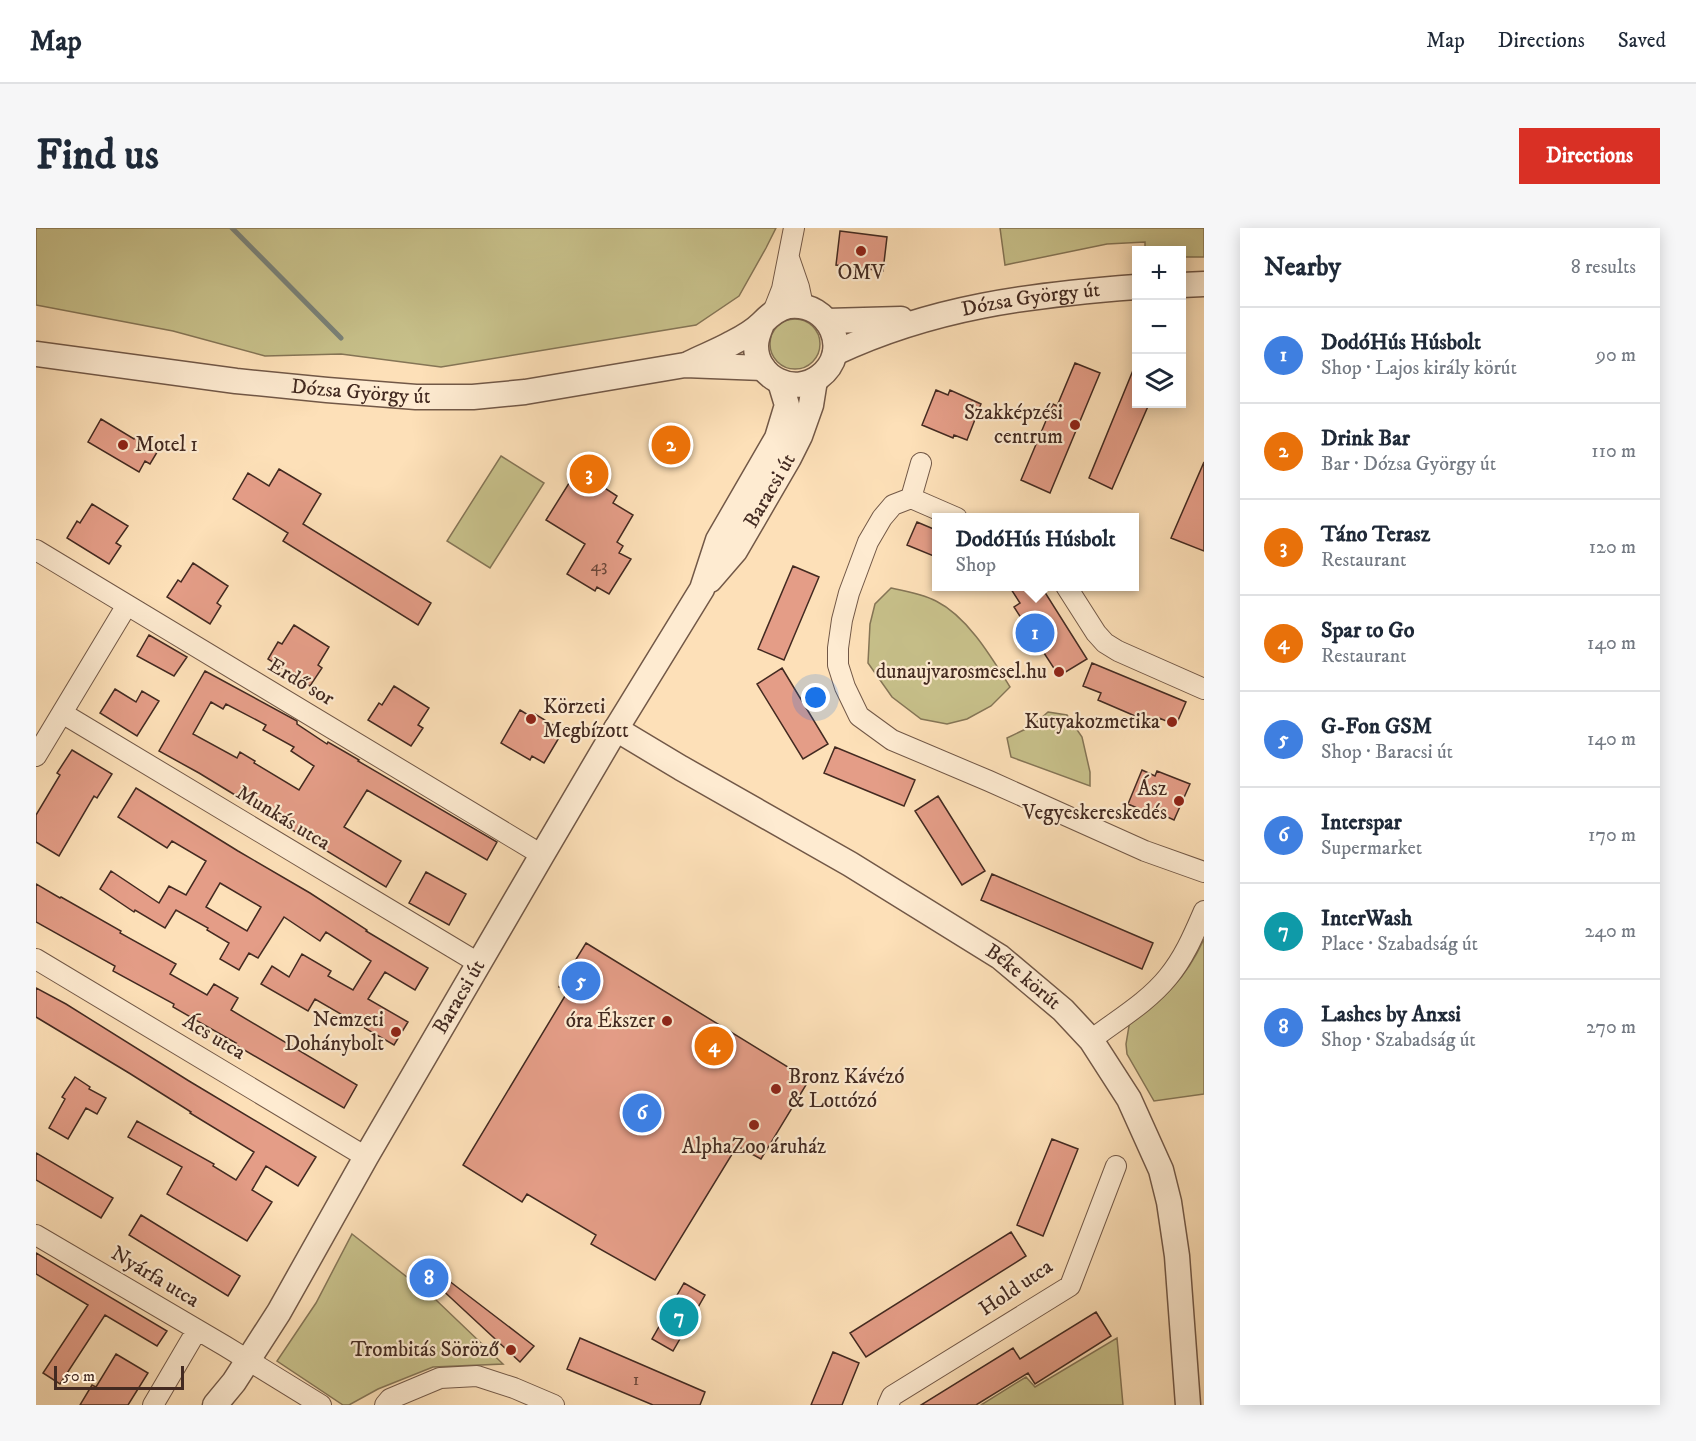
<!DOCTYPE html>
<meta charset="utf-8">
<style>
body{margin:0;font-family:"IM FELL DW Pica",serif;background:#f6f6f7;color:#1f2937}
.controls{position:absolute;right:18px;top:18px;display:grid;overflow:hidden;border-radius:0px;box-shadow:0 3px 15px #0003}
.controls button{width:54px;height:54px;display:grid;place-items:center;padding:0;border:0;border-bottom:2px solid #e0e1e3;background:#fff;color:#1f2937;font:30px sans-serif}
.scale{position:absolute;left:18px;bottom:15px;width:130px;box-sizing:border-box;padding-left:6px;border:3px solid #432a21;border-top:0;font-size:16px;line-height:21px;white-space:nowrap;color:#432a21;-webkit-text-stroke:4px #feebd1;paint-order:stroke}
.you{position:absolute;left:780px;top:470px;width:21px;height:21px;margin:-15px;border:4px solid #fff;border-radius:50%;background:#1a73e8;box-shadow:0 0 0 9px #1a73e833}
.badge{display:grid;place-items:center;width:39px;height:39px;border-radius:50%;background:#d93025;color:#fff;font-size:20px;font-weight:700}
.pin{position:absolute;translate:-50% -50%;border:3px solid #fff;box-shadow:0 2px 6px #0006}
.popup{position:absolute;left:896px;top:285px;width:207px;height:78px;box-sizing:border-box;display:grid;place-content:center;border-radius:0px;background:#fff;filter:drop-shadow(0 2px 4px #0005);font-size:20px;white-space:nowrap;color:#747a83}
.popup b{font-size:22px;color:#1f2937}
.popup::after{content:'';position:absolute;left:50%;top:100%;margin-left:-12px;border:12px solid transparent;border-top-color:#fff}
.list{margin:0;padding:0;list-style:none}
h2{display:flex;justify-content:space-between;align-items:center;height:78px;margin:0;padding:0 24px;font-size:26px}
h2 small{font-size:20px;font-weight:400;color:#747a83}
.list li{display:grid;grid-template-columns:39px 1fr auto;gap:18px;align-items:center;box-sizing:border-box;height:96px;padding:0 24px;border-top:2px solid #e0e1e3}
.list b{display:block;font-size:22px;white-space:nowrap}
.list p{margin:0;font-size:20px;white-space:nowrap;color:#747a83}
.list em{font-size:20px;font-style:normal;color:#747a83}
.icon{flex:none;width:33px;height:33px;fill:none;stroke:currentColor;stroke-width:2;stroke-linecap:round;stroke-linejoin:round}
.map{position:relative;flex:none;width:1168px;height:1177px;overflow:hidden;border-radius:0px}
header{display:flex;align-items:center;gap:36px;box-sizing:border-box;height:84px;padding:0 30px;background:#fff;border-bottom:2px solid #e0e1e3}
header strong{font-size:28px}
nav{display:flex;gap:33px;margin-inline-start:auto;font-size:21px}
.intro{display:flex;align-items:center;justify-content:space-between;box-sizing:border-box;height:144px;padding:0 36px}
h1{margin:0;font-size:42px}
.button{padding:15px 27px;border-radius:0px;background:#d93025;color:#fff;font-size:21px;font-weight:700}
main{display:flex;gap:36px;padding:0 36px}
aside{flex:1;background:#fff;border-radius:0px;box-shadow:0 3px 15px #0003}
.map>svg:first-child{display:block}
.green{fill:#c7c08a;stroke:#857556;stroke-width:1.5}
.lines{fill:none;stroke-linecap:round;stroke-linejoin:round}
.stream{stroke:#7a8279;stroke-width:5}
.building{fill:#e49d87;stroke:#432a21;stroke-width:1.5;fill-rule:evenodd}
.minor-casing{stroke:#725847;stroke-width:22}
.tertiary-casing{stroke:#725847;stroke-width:27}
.minor{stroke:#feebd1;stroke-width:20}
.tertiary{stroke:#feebd1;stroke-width:24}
.poi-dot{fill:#8f2418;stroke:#feebd1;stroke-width:2}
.labels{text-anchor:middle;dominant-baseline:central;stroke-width:4.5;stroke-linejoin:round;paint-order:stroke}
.number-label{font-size:18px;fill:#6b473a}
.poi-label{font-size:21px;fill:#432a21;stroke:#feebd1;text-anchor:end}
.street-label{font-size:21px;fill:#432a21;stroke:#feebd1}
</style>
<header>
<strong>Map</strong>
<nav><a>Map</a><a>Directions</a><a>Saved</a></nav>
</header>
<div class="intro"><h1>Find us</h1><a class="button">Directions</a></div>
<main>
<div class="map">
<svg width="1168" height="1177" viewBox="0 0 1168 1177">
<rect width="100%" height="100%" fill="#fde0b8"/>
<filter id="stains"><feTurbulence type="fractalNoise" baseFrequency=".00333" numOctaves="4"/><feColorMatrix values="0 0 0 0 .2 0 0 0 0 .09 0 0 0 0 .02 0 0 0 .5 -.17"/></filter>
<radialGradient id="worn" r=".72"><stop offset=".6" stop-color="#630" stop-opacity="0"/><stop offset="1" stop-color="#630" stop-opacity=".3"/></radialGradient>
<path class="green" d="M0,0H740L730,20L703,68L660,97L405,139L305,126L229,128L137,103L0,77Z
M964,0H1168V29H1146V22H1109V14L1071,16L969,37Z
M734 116a25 25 0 1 1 50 0a25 25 0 1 1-50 0Z
M465,228L508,255L454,340L411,313Z
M855,360C870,363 887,366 900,373C932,389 956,430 974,459L955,478L931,491L911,496L885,491L856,469L832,435L834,396L839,376Z
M1012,484L1031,487L1046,509L1054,544V558L975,529L971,510L996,498Z
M1168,711V866L1118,873L1091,826L1090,816L1094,792C1130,770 1150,750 1168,711Z
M316,1006L399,1071L467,1136L397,1139L342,1161L313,1177H307L241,1133L280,1075Z
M1081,1110L1087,1177H945L990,1149L999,1159Z"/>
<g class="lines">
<path class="stream" d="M196,0L305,110"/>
</g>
<path class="building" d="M804,3L851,9L847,43L800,37Z
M1039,135L1064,145L1014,265L985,252L1017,176L1021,178Z
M1100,135L1101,176H1113L1076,261L1053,250Z
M900,162L912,167L914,162L945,176L931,212L918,207L917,210L886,197Z
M65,191L98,211L100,208L123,221L114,236L109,233L103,244L52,214Z
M1168,234V323L1135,310Z
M545,236L565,248L561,255L581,268L577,275L597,287L581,314L587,318L583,325L595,331L573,366L561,359L559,363L531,346L549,316L510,292Z
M243,241L285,266L267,296L395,375L382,397L247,313L252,305L197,271L212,245L233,258Z
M56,276L92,298L80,315L85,318L73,336L31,310L41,293L44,295Z
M881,294L900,302V329L871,317Z
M157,335L192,358L181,375L185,378L174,396L131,369L142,352L145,354Z
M757,338L783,349L748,432L722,421Z
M973,358H1005L1051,431L1023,448L978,379L984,375Z
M258,397L293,419L282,437L286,440L274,458L232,431L242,414L246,416Z
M113,407L151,429L138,448L101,428Z
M1056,435L1150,474L1140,497L1123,490L1120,497L1062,472L1065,465L1047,458Z
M746,440L792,516L767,531L721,456Z
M169,443L261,493V496L291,516L292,514L323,532L322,533L461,614L451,632L331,562L308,599L365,633L350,659L163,545L123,523ZM175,474L187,481L190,476L230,497L227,502L258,519L255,523L278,538L263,562L218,535L219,533L204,524L201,530L157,506Z
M358,458L393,480L382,497L387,500L375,518L332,492L343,475L346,477Z
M79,461L100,474L106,463L123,473L101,508L64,485Z
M484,482L497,490L499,486L527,503L508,535L496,528L494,532L465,515Z
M799,519L879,552L868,578L788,545Z
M36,522L76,546L61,570L58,568L23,628L0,614V587L24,547L21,545Z
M1106,542L1119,548L1121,543L1154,556L1138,592L1123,585L1122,589L1092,576Z
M100,560L202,623L274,665L331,702L330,703L392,740L379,762L349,744L332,771L372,794L358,817L279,771L272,783L225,756L236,738L253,749L266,726L295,743L292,748L317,762L335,733L290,704L284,713L248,689L222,730L213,725L203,742L184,731L193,715L171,702L172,700L140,682L129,700L99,682L98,684L64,661L75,643L123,675L133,658L150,667L170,633L136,613L131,620L82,589ZM184,655L225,679L211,703L170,679Z
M902,568L949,643L926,657L879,583Z
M390,644L430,666L413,697L373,675Z
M956,646L1117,715L1106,741L945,672Z
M0,656L24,670L25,669L85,703L84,705L140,736L134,746L171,767L178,756L202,770L195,782L321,857L308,880L198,816L200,815L137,779L138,776L77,743L79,738L0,694Z
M550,715L773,852L725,931L701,918L619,1052L555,1016L560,1007L491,966L486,974L427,937L532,763L523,759Z
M0,760L30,776L153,853L280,929L262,958L230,938L216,962L236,974L211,1013L131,966L146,939L92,909L101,893L178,936L177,938L200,952L218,924L154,885L155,884L93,845L0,789Z
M39,849L54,859L53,861L70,870L61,886L50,880L32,911L13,900L29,871L26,869Z
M1016,911L1042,921L1007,1008L981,997Z
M0,925L77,970L65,990L0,952Z
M105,987L204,1048L192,1068L93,1007Z
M975,1004L990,1028L830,1129L814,1105Z
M0,1025L131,1103L121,1118L69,1087L24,1156L7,1145L52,1077L0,1046Z
M408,1049L498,1118L484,1134L401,1057Z
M648,1055L669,1067L637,1123L616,1111Z
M1060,1084L1075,1108L999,1156L992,1145L940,1177H885L977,1120L984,1131Z
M544,1110L669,1164L664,1177H617L531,1141Z
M797,1124L823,1135L812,1162L806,1177H775Z
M80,1126L112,1145L92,1177H44L56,1157L60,1159Z"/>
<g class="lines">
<g class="minor-casing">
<path id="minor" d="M753,30L763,59L767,78
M737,84L746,61L758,0
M885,235L875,270L921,290
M875,270L857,277L846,290L832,314L813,365L806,392L802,420V437L809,459L823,488L856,512L953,553L1109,623L1168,644
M0,322L506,627
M1030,358L1060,405L1069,415L1082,423L1168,461
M26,485L444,736
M0,528L91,377
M0,731L330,929
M1055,812C1081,792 1112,774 1132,749C1148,730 1158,706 1168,683
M0,1007L189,1118L285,1177
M117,1177L161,1102
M349,1177L354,1171L404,1150L441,1148L478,1160L518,1177
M852,1177L856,1168L1034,1058L1080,938"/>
</g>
<g class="tertiary-casing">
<g id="tertiary">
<path d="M1146,57L1168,56"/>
<path d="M791,93L865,91"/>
<path id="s1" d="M799,125C897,79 994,67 1100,59"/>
<path id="s2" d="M0,126L200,153L291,162L380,169H437L489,164L649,137L727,140"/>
<path d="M654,135C668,128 682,123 696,115C706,110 718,103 726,95C734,87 742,80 753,78C794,73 817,124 783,149C758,168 720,150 720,118C720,110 723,103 726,96"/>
<path id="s3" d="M674,352L699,323L753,230L764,208L775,177L779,152"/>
<path id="s4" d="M580,501L645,540L814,636L964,729L1027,782L1055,812L1093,871L1125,942L1133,974L1141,1028L1152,1177"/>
<path id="s5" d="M179,1177L198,1154L243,1084L330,929L506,627L580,501L666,361L682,312L741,210L751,177L744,154"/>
</g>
</g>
<use href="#minor" class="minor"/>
<use href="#tertiary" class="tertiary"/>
</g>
<g class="poi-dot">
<circle cx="825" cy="23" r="6"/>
<circle cx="1039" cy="197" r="6"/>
<circle cx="87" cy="217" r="6"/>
<circle cx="1023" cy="444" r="6"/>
<circle cx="495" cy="491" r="6"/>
<circle cx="1136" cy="494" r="6"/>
<circle cx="1143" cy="573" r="6"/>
<circle cx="631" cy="793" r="6"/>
<circle cx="360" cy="804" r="6"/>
<circle cx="740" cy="861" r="6"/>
<circle cx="718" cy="897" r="6"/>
<circle cx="475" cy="1122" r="6"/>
</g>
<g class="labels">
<g class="number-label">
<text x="563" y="338">43</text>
<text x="600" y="1152">1</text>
</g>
<g class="poi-label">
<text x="825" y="45" text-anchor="middle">OMV</text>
<text x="1027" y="185">Szakképzési<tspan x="1027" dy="24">centrum</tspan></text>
<text x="99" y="217" text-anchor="start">Motel 1</text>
<text x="1011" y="444">dunaujvarosmesel.hu</text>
<text x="507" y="479" text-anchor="start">Körzeti<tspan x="507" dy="24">Megbízott</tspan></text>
<text x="1124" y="494">Kutyakozmetika</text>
<text x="1131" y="561">Ász<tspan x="1131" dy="24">Vegyeskereskedés</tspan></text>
<text x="348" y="792">Nemzeti<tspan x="348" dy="24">Dohánybolt</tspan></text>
<text x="619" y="793">óra Ékszer</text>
<text x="752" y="849" text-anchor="start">Bronz Kávézó<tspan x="752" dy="24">&amp; Lottózó</tspan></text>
<text x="718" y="919" text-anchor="middle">AlphaZoo áruház</text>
<text x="463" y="1122">Trombitás Söröző</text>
</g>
<g class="street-label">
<text stroke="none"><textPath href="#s1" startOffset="204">Dózsa György út</textPath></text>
<text stroke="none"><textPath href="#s2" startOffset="327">Dózsa György út</textPath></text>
<text stroke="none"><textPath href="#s3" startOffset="108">Baracsi út</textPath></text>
<text transform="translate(265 454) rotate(31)">Erdő sor</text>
<text transform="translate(247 590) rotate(31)">Munkás utca</text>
<text stroke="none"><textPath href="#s4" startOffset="477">Béke körút</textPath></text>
<text stroke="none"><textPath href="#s5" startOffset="476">Baracsi út</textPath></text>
<text transform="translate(178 809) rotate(31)">Ács utca</text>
<text transform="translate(119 1049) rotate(31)">Nyárfa utca</text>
<text transform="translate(980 1060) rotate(-34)">Hold utca</text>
</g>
</g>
<rect width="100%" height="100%" filter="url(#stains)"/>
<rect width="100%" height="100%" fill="url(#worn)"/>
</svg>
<div class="controls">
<button>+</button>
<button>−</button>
<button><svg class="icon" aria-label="layers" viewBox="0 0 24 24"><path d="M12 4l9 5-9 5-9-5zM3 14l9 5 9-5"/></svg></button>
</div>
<div class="scale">50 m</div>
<div class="you"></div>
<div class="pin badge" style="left:999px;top:405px;background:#3f7fe0">1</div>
<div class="popup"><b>DodóHús Húsbolt</b>Shop</div>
<div class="pin badge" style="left:635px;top:217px;background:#e8710a">2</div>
<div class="pin badge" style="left:553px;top:246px;background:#e8710a">3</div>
<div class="pin badge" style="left:678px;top:818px;background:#e8710a">4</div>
<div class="pin badge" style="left:545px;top:753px;background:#3f7fe0">5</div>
<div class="pin badge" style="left:606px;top:885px;background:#3f7fe0">6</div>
<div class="pin badge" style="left:643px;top:1089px;background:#0f9aa8">7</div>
<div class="pin badge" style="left:393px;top:1050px;background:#3f7fe0">8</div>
</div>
<aside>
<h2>Nearby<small>8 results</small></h2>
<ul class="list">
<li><span class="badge" style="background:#3f7fe0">1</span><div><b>DodóHús Húsbolt</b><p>Shop · Lajos király körút</p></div><em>90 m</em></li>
<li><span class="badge" style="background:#e8710a">2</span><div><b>Drink Bar</b><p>Bar · Dózsa György út</p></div><em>110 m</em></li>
<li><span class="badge" style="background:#e8710a">3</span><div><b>Táno Terasz</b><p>Restaurant</p></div><em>120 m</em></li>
<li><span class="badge" style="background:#e8710a">4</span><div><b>Spar to Go</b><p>Restaurant</p></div><em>140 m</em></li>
<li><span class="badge" style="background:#3f7fe0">5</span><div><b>G-Fon GSM</b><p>Shop · Baracsi út</p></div><em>140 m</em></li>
<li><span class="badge" style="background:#3f7fe0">6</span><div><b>Interspar</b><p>Supermarket</p></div><em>170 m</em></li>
<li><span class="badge" style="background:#0f9aa8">7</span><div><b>InterWash</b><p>Place · Szabadság út</p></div><em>240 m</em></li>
<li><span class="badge" style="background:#3f7fe0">8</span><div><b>Lashes by Anxsi</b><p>Shop · Szabadság út</p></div><em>270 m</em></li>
</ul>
</aside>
</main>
